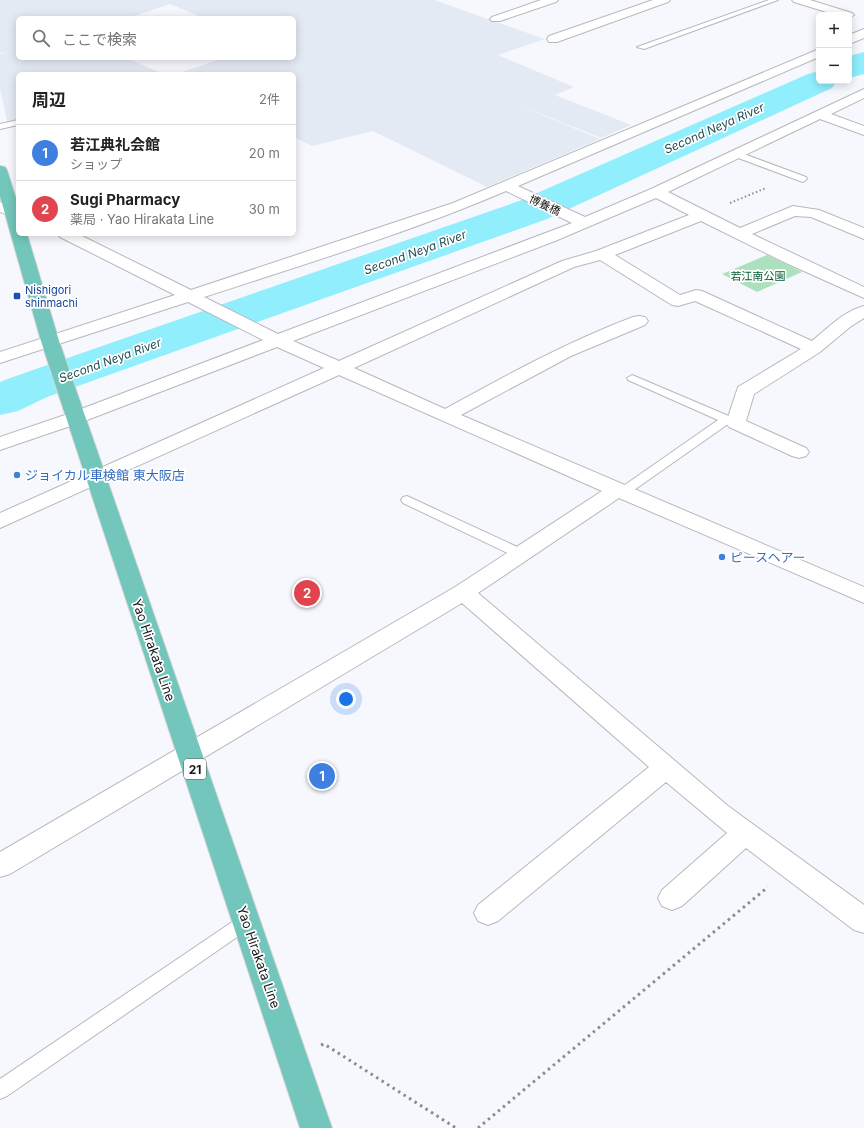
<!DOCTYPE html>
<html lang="ja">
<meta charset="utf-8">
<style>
body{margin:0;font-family:Inter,"Noto Sans JP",sans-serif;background:#f2f2f2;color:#222}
.controls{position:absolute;right:12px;top:12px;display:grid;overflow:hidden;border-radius:6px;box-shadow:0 2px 10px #0003}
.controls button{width:36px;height:36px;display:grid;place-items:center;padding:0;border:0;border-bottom:1px solid #e0e0e0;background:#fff;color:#222;font:20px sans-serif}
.you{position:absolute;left:346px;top:699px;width:14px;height:14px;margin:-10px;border:3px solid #fff;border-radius:50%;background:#1a73e8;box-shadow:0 0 0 6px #1a73e833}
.badge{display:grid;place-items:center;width:26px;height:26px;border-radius:50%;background:#1a73e8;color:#fff;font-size:13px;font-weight:700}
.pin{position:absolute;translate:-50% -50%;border:2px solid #fff;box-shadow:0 1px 4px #0006}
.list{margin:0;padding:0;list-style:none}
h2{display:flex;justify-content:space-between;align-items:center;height:52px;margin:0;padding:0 16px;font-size:17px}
h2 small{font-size:13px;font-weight:400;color:#767676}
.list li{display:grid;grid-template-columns:26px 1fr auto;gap:12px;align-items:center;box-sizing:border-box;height:56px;padding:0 16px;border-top:1px solid #e0e0e0}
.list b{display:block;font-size:15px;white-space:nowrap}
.list p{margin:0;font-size:13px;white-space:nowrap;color:#767676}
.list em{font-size:13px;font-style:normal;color:#767676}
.icon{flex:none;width:22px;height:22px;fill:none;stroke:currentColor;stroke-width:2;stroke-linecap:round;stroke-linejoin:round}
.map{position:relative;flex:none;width:864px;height:1128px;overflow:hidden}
.search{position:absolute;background:#fff;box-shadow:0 2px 10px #0003;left:16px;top:16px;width:280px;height:44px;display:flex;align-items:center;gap:10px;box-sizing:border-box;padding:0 14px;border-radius:6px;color:#767676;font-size:15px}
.panel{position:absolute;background:#fff;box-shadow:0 2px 10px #0003;left:16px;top:72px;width:280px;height:164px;border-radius:6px}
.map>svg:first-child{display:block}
.built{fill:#e4eaf4}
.green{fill:#ace1be}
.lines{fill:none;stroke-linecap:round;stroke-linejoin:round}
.river{fill:#91eefd;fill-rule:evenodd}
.lane-casing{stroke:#b6b8bd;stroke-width:2}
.street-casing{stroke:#b6b8bd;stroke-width:2}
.primary-casing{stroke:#d5d5d5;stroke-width:2}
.path-far1{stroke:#8a8c8f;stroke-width:2;stroke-dasharray:1.5 2.5;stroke-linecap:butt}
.path{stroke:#8a8c8f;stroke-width:3;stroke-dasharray:2.5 4;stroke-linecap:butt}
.lane{fill:#fff;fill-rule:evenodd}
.street{fill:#fff;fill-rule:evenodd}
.primary{fill:#73c6bb;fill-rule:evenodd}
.transit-dot{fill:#1a4fb4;stroke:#fff;stroke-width:1.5}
.shop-dot{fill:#3f7fe0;stroke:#fff;stroke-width:1.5}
.labels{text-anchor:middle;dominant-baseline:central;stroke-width:3.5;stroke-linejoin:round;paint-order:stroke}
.far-street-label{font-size:11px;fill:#161718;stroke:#fff}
.far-park-label{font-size:11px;fill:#055832;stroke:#fff}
.far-transit-label{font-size:11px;fill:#164399;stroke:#fff;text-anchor:start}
.far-water-label{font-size:12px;font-style:italic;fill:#234e54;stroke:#fff}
.shield{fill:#fff;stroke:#5c5d5d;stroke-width:1}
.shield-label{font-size:12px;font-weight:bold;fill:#161718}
.shop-label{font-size:13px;fill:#366cbe;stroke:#fff;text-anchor:start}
.street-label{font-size:13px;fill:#161718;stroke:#fff}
</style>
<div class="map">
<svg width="864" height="1128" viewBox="0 0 864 1128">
<rect width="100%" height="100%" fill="#f6f8fd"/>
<path class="built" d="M0,0H434L545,39L498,55L574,87L555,95L631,125L601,138L508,101L600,139L487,187L373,131L312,146L294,137V74H176L224,58H294V18H203L170,4L129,18H18V58H127L163,74H18V120L7,121L0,89V54L11,51L0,53Z"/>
<path class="green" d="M767,255L802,272L757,292L722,274Z"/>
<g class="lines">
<path class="river" d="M864,52V74L849,78V56Z
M819,71V81H837L832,88L547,219L47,397L18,411L0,415V382L13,377L519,201L808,74Z"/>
<g class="lane-casing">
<path id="lane" d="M769,0H778L644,49L637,47Z
M18,120V125L0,129V124Z
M736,151L806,177L807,179L803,182L800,181L733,156L732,154Z
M632,375L731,417L739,422L733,425L728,424L627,495H619L617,492L619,489L718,420L628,380L627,378Z
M407,496L526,551L527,554L526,557H516L403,503L401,500L403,497Z
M247,914L253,916L255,921L253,926L7,1096L0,1099V1079L241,916Z"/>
</g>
<g class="street-casing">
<path id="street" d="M541,0H558L556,2L500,21H492L490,19L492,17Z
M653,0H670L668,2L557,42H549L547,39L549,36Z
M792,0H810L852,13L854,15L849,18V15H836L794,2Z
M864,29V38L849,44V35Z
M819,49V57L518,186L585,217L651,189L864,89V98L831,114L864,126V135L820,119L668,192L740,228L793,206L819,210L864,228V239L811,217L795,216L752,234L864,287V298L786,263L701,221L615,255L680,295L696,290L702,291L812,341C828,328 844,311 864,306V318L850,327L820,352L754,394L746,421L806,448L809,452L806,456L799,458L792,456L729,427L726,423L738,387L801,349L695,301L678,306L672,305L600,260L574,267L354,368L445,409C507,375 567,342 633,317L639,316L645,317L648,321L645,325L571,356L461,415L864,587V603L619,498L478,593L728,806L864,905V933L854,930L746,848L682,906L672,910L662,906L658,898L662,890L727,833L666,782L498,921L488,925L478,921L474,913L478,905L649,767L462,603L10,874L0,877V852L455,587L602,491L339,375L0,528V513L324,368L277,347L82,422L0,450V437L68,414L263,340L188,302L0,363V352L175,295L60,237L58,234H78L191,290L453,203ZM506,191L572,223L278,334L204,297C305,264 408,233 506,191ZM656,198L689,215L596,251L562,261L339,361L293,341L555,241Z
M0,202L18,208V218L0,212Z"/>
</g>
<g class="primary-casing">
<path id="primary" d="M0,166L5,167L7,170L18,205V234H27L59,341L332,1128H300L41,341L0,196Z"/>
</g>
<path class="path-far1" d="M730,203L766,188"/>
<path class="path" d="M321,1045L324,1044L456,1128
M478,1128L768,887"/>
<use href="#lane" class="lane"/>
<use href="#street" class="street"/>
<use href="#primary" class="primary"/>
</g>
<rect class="transit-dot" x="13" y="292" width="8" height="8" rx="2"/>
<g class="shop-dot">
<circle cx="17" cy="475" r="4"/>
<circle cx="722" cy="557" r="4"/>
</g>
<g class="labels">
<g class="far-street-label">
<text transform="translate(545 205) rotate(25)">博養橋</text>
</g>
<g class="far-park-label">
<text x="758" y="276">若江南公園</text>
</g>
<g class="far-transit-label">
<text x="25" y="290">Nishigori<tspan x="25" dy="13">shinmachi</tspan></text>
</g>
<g class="far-water-label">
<text transform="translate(714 128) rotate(-24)">Second Neya River</text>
<text transform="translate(415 252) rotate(-20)">Second Neya River</text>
<text transform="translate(110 360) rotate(-20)">Second Neya River</text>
</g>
<rect class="shield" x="184" y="759" width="22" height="20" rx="3"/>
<g class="shield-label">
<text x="195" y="769">21</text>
</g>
<g class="shop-label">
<text x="25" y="475">ジョイカル車検館 東大阪店</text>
<text x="730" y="557">ピースヘアー</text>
</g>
<g class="street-label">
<text transform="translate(154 650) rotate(71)">Yao Hirakata Line</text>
<text transform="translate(259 957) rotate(71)">Yao Hirakata Line</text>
</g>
</g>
</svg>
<div class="controls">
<button>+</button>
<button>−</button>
</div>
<div class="you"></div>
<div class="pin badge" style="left:322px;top:776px;background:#3f7fe0">1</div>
<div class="pin badge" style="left:307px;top:593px;background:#e0444e">2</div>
<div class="search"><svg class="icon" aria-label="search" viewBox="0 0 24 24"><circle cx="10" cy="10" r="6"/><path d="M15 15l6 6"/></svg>ここで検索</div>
<section class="panel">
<h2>周辺<small>2件</small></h2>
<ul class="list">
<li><span class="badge" style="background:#3f7fe0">1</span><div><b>若江典礼会館</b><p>ショップ</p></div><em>20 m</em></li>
<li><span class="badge" style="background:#e0444e">2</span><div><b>Sugi Pharmacy</b><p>薬局 · Yao Hirakata Line</p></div><em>30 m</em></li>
</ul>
</section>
</div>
